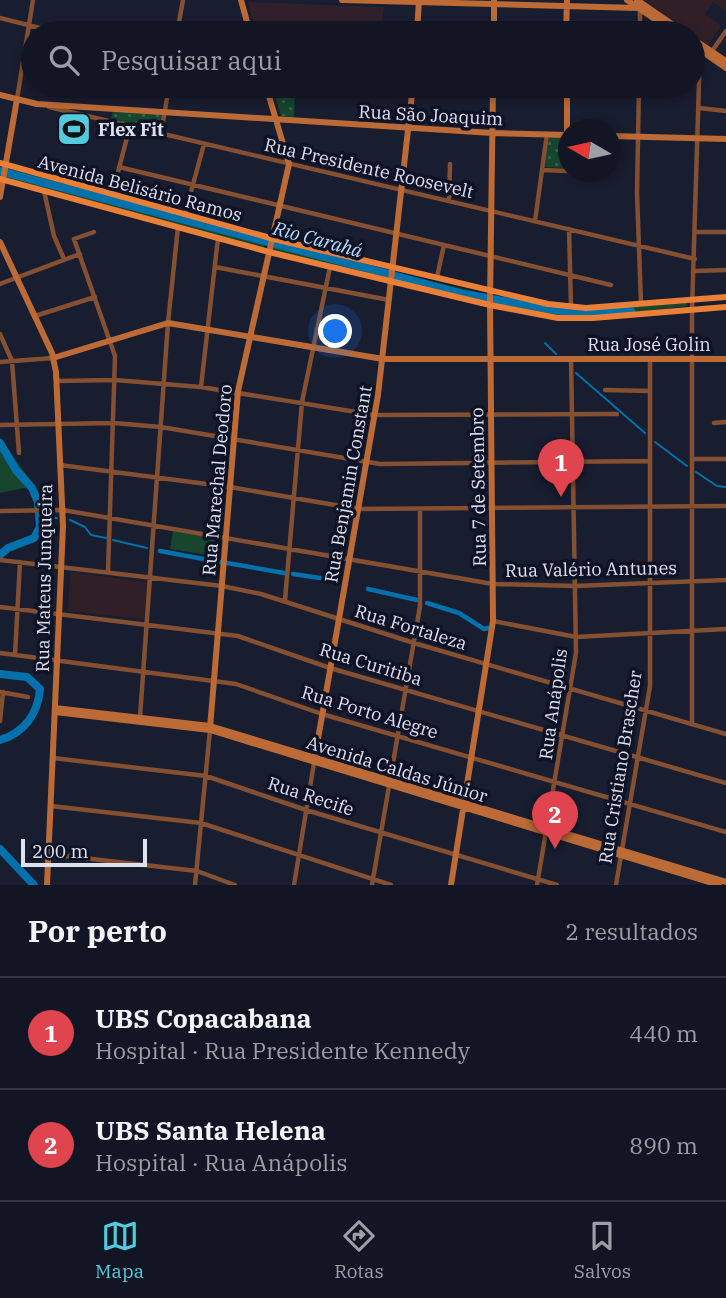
<!DOCTYPE html>
<html lang="pt">
<meta charset="utf-8">
<style>
body{margin:0;font-family:"IBM Plex Serif",serif;background:#1f2331;color:#f1f3f6}
.compass{position:absolute;left:558px;top:119px;width:63px;height:63px;border-radius:50%;background:#121624;box-shadow:0 4px 10px #0003;rotate:279deg}
.scale{position:absolute;left:21px;bottom:18px;width:126px;box-sizing:border-box;padding-left:7px;border:4px solid #dce1ee;border-top:0;font-size:19px;line-height:24px;white-space:nowrap;color:#dce1ee;-webkit-text-stroke:5px #0f1326;paint-order:stroke}
.you{position:absolute;left:336px;top:332px;width:24px;height:24px;margin:-18px;border:5px solid #fff;border-radius:50%;background:#1a73e8;box-shadow:0 0 0 10px #1a73e833}
.badge{display:grid;place-items:center;width:46px;height:46px;border-radius:50%;background:#54cadd;color:#fff;font-size:23px;font-weight:700}
.pin{position:absolute;translate:-50% -58px;filter:drop-shadow(0 2px 4px #0008)}
.pin::after{content:'';position:absolute;top:37px;width:24px;height:21px;background:inherit;clip-path:polygon(0 0,100% 0,50% 100%)}
.list{margin:0;padding:0;list-style:none}
h2{display:flex;justify-content:space-between;align-items:center;height:91px;margin:0;padding:0 28px;font-size:30px}
h2 small{font-size:23px;font-weight:400;color:#9c9fa6}
.list li{display:grid;grid-template-columns:46px 1fr auto;gap:21px;align-items:center;box-sizing:border-box;height:112px;padding:0 28px;border-top:2px solid #313541}
.list b{display:block;font-size:26px;white-space:nowrap}
.list p{margin:0;font-size:23px;white-space:nowrap;color:#9c9fa6}
.list em{font-size:23px;font-style:normal;color:#9c9fa6}
.icon{flex:none;width:38px;height:38px;fill:none;stroke:currentColor;stroke-width:2;stroke-linecap:round;stroke-linejoin:round}
.map{position:relative;flex:none;width:726px;height:885px;overflow:hidden}
.search{position:absolute;background:#121624;box-shadow:0 4px 10px #0003;left:21px;right:21px;top:21px;height:77px;display:flex;align-items:center;gap:18px;box-sizing:border-box;padding:0 24px;border-radius:38px;color:#9c9fa6;font-size:26px}
.sheet{height:315px;background:#121624}
nav{display:flex;justify-content:space-around;align-items:center;box-sizing:border-box;height:98px;border-top:2px solid #313541;background:#121624;font-size:19px;color:#9c9fa6}
nav a{display:grid;justify-items:center;gap:4px}
nav .on{color:#54cadd}
.map>svg:first-child{display:block}
.education{fill:#311f27}
.medical{fill:#2f202b}
.green{fill:#17452e}
.park{fill:url(#park-dots)}
.lines{fill:none;stroke-linecap:round;stroke-linejoin:round}
.stream{stroke:#0071aa;stroke-width:2}
.canal{stroke:#0071aa;stroke-width:4.5}
.river{stroke:#0071aa;stroke-width:8}
.street{stroke:#845031;stroke-width:4.5}
.secondary{stroke:#bd6b36;stroke-width:6}
.primary{stroke:#ea7f38;stroke-width:6}
.labels{text-anchor:middle;dominant-baseline:central;stroke-width:7;stroke-linejoin:round;paint-order:stroke}
.street-label{font-size:18px;fill:#dce1ee;stroke:#0f1326}
.poi-label{font-size:18px;font-weight:bold;fill:#dce1ee;stroke:#0f1326;text-anchor:start}
.water-label{font-size:19px;font-style:italic;fill:#b3dcfc;stroke:#0f1326}
</style>
<div class="map">
<svg width="726" height="885" viewBox="0 0 726 885">
<defs>
<pattern id="park-dots" width="8" height="8" patternUnits="userSpaceOnUse" patternTransform="scale(1.75)"><rect width="8" height="8" fill="#17452e"/><path d="M2 2h.1M6 6h.1" fill="none" stroke="#38604d" stroke-width="1.8" stroke-linecap="round"/></pattern>
</defs>
<rect width="100%" height="100%" fill="#181d30"/>
<path class="education" d="M644,0H726V11L713,2L705,14L721,26L708,45Z
M70,572L147,582L144,619L68,611Z"/>
<path class="medical" d="M248,2L384,7L381,32L392,33H256Z"/>
<path class="green" d="M9,168L266,240L264,248L6,178Z
M271,242L389,270L388,279L270,250Z
M397,273L485,294L486,300L394,279Z
M494,296C567,311 614,309 687,303L688,306L602,316H557L493,304Z
M0,437L33,484L30,487L0,493Z
M173,531L217,538L214,556L170,549Z"/>
<path class="park" d="M272,86H295L294,117L281,116Z
M113,109L164,112L161,134L111,122Z
M549,137H568V168L545,167Z"/>
<g class="lines">
<path class="stream" d="M545,343L556,354
M576,373L645,433
M655,442L687,466
M696,472L717,486L726,487
M39,517L57,518
M70,520L85,527L91,535L106,538
M113,540L147,548"/>
<path class="canal" d="M160,551L220,562
M227,563L284,573
M293,574L320,578
M368,589L417,600
M427,603L459,613L484,629L488,628"/>
<path class="river" d="M0,171L464,294L573,313L631,311
M0,443L16,470L32,488L38,502L40,527L34,538L8,548L0,555
M0,674L27,677L40,689C38,714 24,733 0,740
M0,849L34,885"/>
<path class="street" d="M0,18L60,33
M177,33L183,0
M640,33V9
M712,51L726,31
M639,86L637,193L641,303
M17,99L33,0
M49,107L695,259
M699,108L726,111
M161,134L169,86
M119,167L611,285
M542,170L568,171
M44,191L54,236L64,259
M112,195L130,126
M449,201L450,164
M185,214L204,144
M535,221L547,134
M569,229L571,307
M94,232L74,239L115,356L108,572
M696,232H726
M215,267L389,300
M695,271L726,270
M437,277L444,245
M0,284L80,254
M35,316L95,297
M0,334L12,361L19,453
M0,362L53,358
M56,381L115,380L201,387L375,415L617,414
M201,387L218,238
M605,390L650,391
M714,423L726,422
M0,425L114,423L161,427L380,464L650,461
M693,459H726
M60,465L230,487L358,509L726,506
M0,511L63,510L493,584L575,586L726,580
M0,560L222,586L261,594L414,643L726,734
M285,600L302,402L330,267
M0,607L238,636L330,668L726,783
M493,621L576,637L726,629
M0,653L236,684L322,714L726,832
M15,655L20,562
M0,692L28,697
M140,717L168,323L178,227
M0,721L3,692
M692,723V310L700,50
M53,758L206,776L306,810L557,885
M51,806L201,823L391,885
M48,854L197,871L235,885
M195,885L210,730
M294,885L314,763
M372,885L420,606V509
M537,885L576,653L571,358
M616,885L650,686V359"/>
<path class="secondary" d="M241,0L250,33
M342,0L638,8
M627,0L675,33
M637,0L685,33
M417,33L419,0
M494,33V0
M566,33L567,0
M693,39L726,61
M693,45L726,68
M567,86V135
M0,95L37,104L492,133L568,135
M610,136L726,139
M0,197L17,99
M0,242L52,353L56,372L63,526L47,885
M53,358L168,323L383,359H726
M55,708L210,726L726,882
M55,712L210,730L719,885
M210,728L238,391L289,164L266,86
M314,762L378,395L413,86
M451,885L493,621L490,302L493,86"/>
<path class="primary" d="M0,163L274,239L548,304L586,308L726,297
M0,179L269,252L490,305L558,318H593L726,307"/>
</g>
<defs>
<g id="stadium-square" transform="scale(1.75)"><rect x="-9" y="-9" width="18" height="18" rx="4" fill="#54cadd" stroke="#0f1326"/><path d="M0-5a6.5 5 0 1 0 0 10a6.5 5 0 1 0 0-10ZM-3.5-1.8h7v3.6h-7Z" fill="#111"/></g>
</defs>
<g fill-rule="evenodd">
<use href="#stadium-square" x="74" y="129"/>
</g>
<g class="labels">
<g class="street-label">
<text transform="translate(431 115) rotate(3)">Rua São Joaquim</text>
<text transform="translate(369 168) rotate(13)">Rua Presidente Roosevelt</text>
<text transform="translate(140 188) rotate(15)">Avenida Belisário Ramos</text>
<text x="649" y="344">Rua José Golin</text>
<text transform="translate(217 480) rotate(-85)">Rua Marechal Deodoro</text>
<text transform="translate(348 484) rotate(-80)">Rua Benjamin Constant</text>
<text transform="translate(478 487) rotate(-91)">Rua 7 de Setembro</text>
<text transform="translate(591 569) rotate(-1)">Rua Valério Antunes</text>
<text transform="translate(44 578) rotate(-89)">Rua Mateus Junqueira</text>
<text transform="translate(411 627) rotate(17)">Rua Fortaleza</text>
<text transform="translate(371 664) rotate(17)">Rua Curitiba</text>
<text transform="translate(553 704) rotate(-82)">Rua Anápolis</text>
<text transform="translate(370 712) rotate(17)">Rua Porto Alegre</text>
<text transform="translate(620 767) rotate(-81)">Rua Cristiano Brascher</text>
<text transform="translate(397 769) rotate(17)">Avenida Caldas Júnior</text>
<text transform="translate(311 796) rotate(18)">Rua Recife</text>
</g>
<g class="poi-label">
<text x="98" y="129">Flex Fit</text>
</g>
<g class="water-label">
<text transform="translate(318 239) rotate(15)">Rio Carahá</text>
</g>
</g>
</svg>
<svg class="compass" viewBox="-18 -18 36 36"><path d="M0-13l5 13h-10z" fill="#e53935"/><path d="M0 13l5-13h-10z" fill="#9c9fa6"/></svg>
<div class="scale">200 m</div>
<div class="you"></div>
<div class="pin badge" style="left:561px;top:497px;background:#e0444e">1</div>
<div class="pin badge" style="left:555px;top:849px;background:#e0444e">2</div>
<div class="search"><svg class="icon" aria-label="search" viewBox="0 0 24 24"><circle cx="10" cy="10" r="6"/><path d="M15 15l6 6"/></svg>Pesquisar aqui</div>
</div>
<section class="sheet">
<h2>Por perto<small>2 resultados</small></h2>
<ul class="list">
<li><span class="badge" style="background:#e0444e">1</span><div><b>UBS Copacabana</b><p>Hospital · Rua Presidente Kennedy</p></div><em>440 m</em></li>
<li><span class="badge" style="background:#e0444e">2</span><div><b>UBS Santa Helena</b><p>Hospital · Rua Anápolis</p></div><em>890 m</em></li>
</ul>
</section>
<nav>
<a class="on"><svg class="icon" aria-label="map" viewBox="0 0 24 24"><path d="M3 6l6-2 6 2 6-2v14l-6 2-6-2-6 2zM9 4v14M15 6v14"/></svg>Mapa</a>
<a><svg class="icon" aria-label="directions" viewBox="0 0 24 24"><path d="M12 3l9 9-9 9-9-9zM9 14v-3h6M13 9l2 2-2 2"/></svg>Rotas</a>
<a><svg class="icon" aria-label="saved" viewBox="0 0 24 24"><path d="M7 4h10v16l-5-4-5 4z"/></svg>Salvos</a>
</nav>
